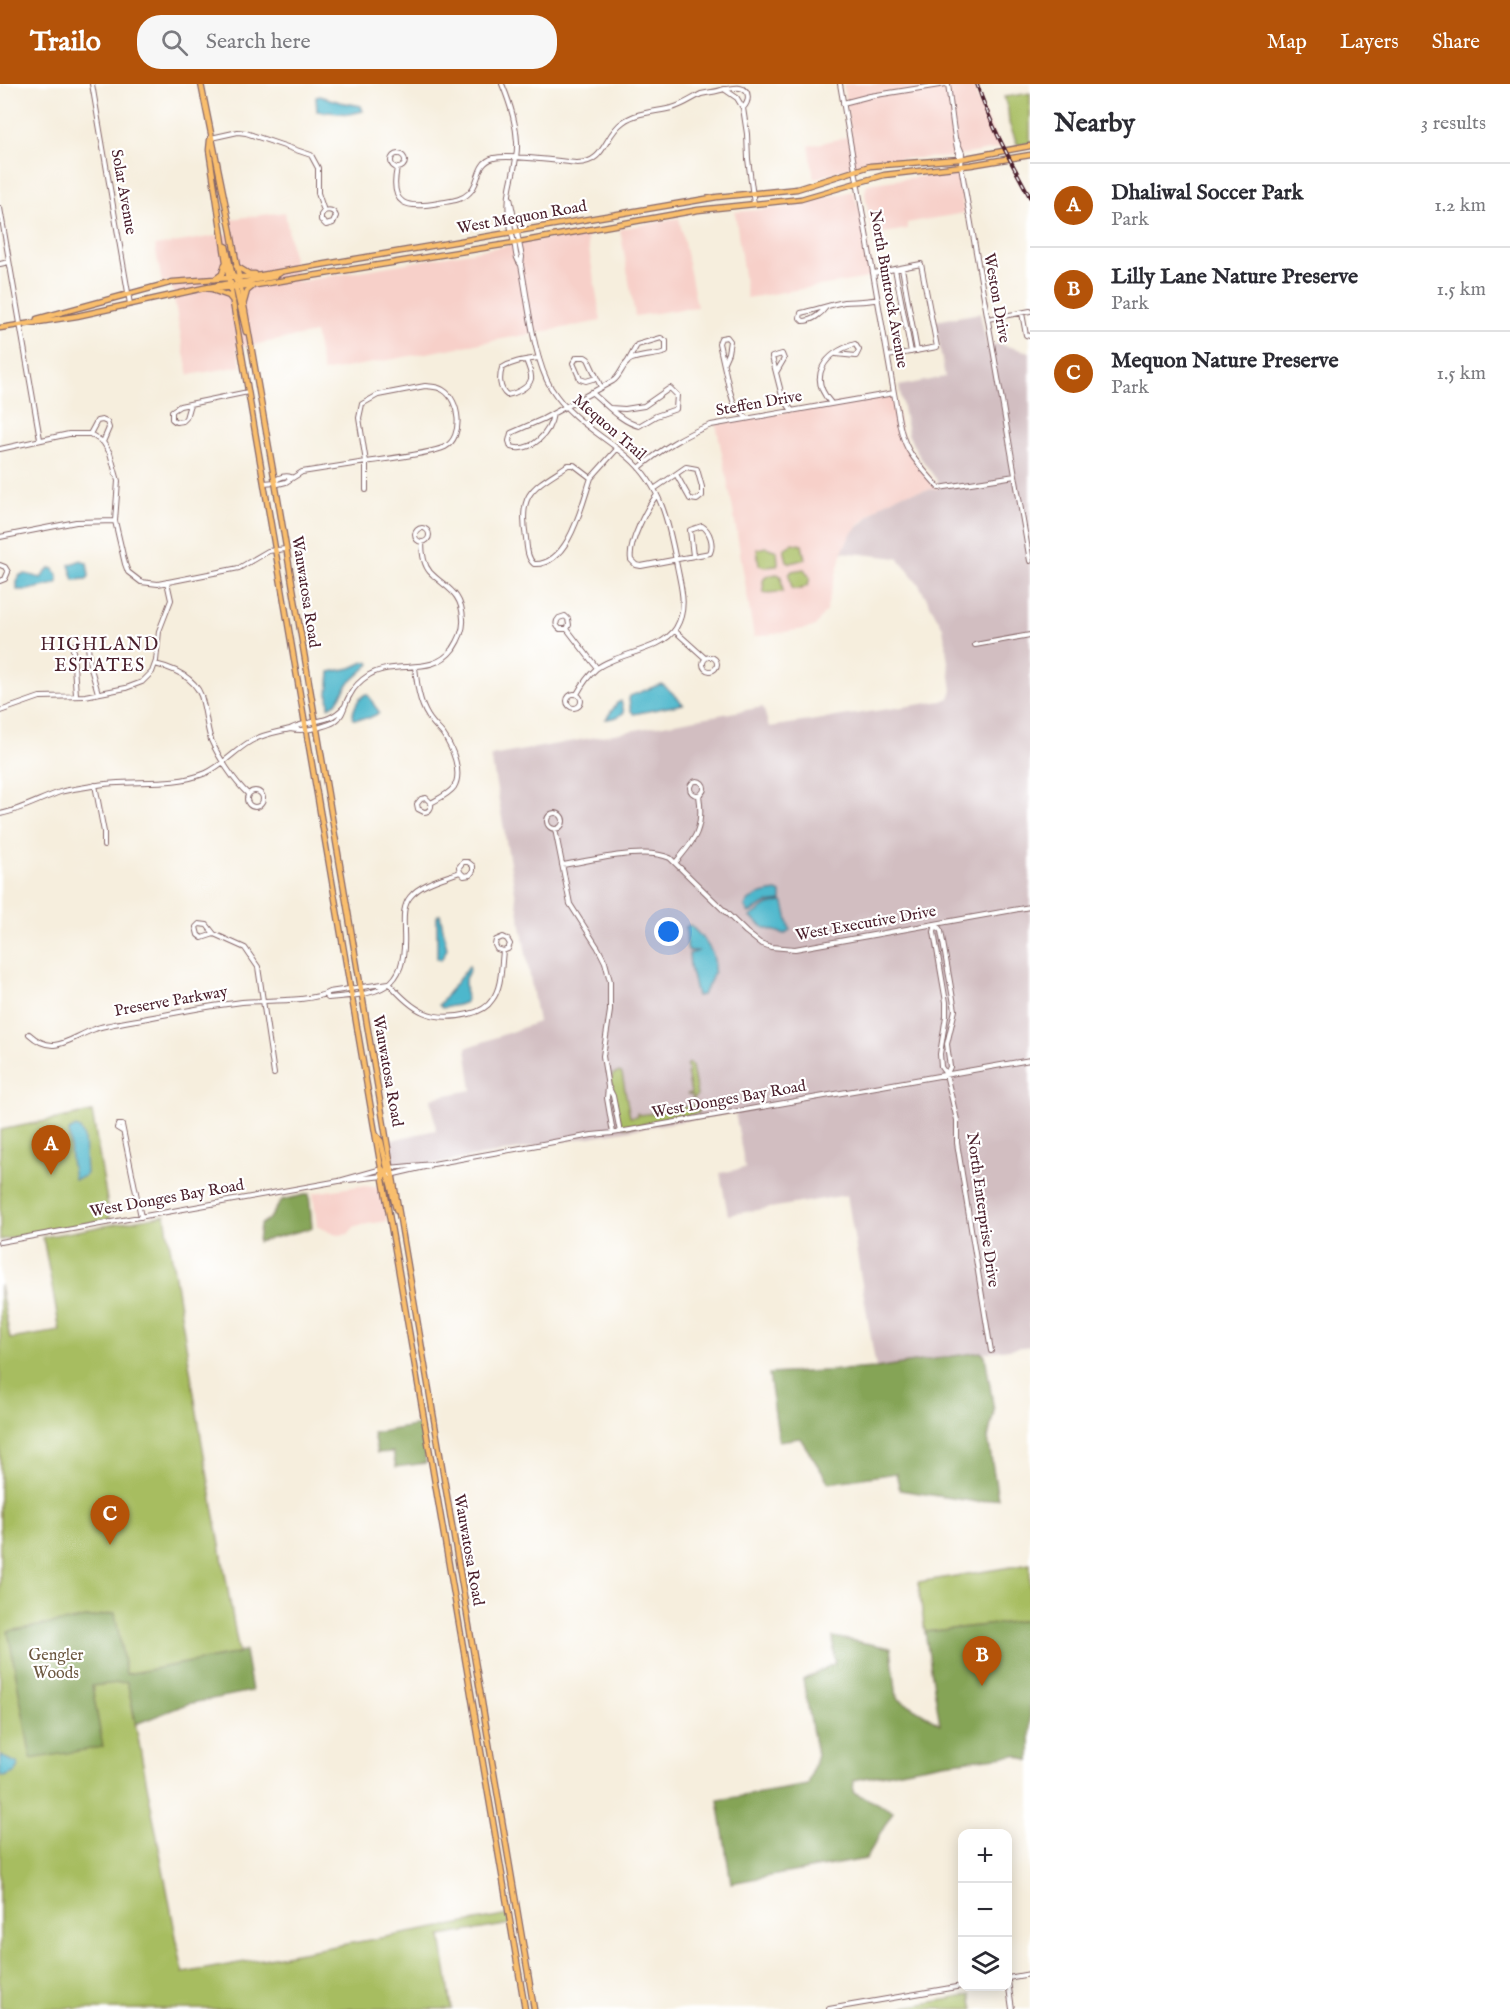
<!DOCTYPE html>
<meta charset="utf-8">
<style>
body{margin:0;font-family:"IM FELL English",serif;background:#f7f7f7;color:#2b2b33}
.controls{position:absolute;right:18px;bottom:18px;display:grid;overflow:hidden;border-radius:12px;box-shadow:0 3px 15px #0003}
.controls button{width:54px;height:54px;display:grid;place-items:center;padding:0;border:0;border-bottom:2px solid #e1e1e2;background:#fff;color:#2b2b33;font:30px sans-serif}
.you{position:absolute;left:669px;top:848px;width:21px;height:21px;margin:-15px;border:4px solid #fff;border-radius:50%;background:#1a73e8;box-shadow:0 0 0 9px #1a73e833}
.badge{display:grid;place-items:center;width:39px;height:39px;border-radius:50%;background:#b45309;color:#fff;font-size:20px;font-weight:700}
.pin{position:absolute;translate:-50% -50px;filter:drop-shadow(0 2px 3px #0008)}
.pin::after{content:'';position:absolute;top:32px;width:21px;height:18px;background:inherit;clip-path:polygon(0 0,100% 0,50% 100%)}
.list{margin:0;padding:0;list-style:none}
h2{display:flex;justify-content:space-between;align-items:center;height:78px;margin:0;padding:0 24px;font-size:26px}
h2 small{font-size:20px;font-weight:400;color:#7c7c81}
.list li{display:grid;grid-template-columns:39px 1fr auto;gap:18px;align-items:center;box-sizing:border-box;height:84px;padding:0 24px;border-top:2px solid #e1e1e2}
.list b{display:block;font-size:22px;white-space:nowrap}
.list p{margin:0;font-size:20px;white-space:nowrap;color:#7c7c81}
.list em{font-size:20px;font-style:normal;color:#7c7c81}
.icon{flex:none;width:33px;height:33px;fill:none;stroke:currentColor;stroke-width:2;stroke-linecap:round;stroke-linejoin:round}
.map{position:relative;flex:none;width:1030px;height:1925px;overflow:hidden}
header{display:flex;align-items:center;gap:36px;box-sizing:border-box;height:84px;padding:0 30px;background:#b45309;color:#fff}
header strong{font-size:28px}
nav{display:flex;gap:33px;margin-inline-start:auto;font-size:21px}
.search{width:420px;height:54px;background:#f7f7f7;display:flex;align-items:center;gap:15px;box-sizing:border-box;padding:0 21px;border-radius:24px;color:#7c7c81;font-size:22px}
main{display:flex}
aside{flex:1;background:#fff}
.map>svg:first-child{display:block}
.built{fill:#f7d0c9}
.industrial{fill:#d2bec1}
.green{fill:#a7bd61;stroke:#786e46;stroke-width:1.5}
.forest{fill:#85a457;stroke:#686241;stroke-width:1.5}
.water{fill:#4eb7cc;stroke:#4c6b7c;stroke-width:1.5}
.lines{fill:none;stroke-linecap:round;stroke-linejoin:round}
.minor-casing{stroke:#866769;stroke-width:6}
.major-casing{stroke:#866769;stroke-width:7}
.minor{stroke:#fff;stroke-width:4}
.major{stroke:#f9be6d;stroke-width:4.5}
.rail-casing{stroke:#4a1f2b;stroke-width:4}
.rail{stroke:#fff;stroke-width:1.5;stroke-dasharray:4.5;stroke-linecap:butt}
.labels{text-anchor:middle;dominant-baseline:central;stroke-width:4.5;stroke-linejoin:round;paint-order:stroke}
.street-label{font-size:16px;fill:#4a1f2b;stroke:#fff}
.park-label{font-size:16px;fill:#6b563e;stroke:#fff}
.neighbourhood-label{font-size:18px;letter-spacing:1.5px;fill:#4a1f2b;stroke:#fff}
</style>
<header>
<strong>Trailo</strong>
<div class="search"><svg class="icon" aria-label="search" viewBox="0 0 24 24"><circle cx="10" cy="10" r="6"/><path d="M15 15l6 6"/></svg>Search here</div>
<nav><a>Map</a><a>Layers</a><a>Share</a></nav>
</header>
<main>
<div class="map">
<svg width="1030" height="1925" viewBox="0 0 1030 1925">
<rect width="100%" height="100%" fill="#fff"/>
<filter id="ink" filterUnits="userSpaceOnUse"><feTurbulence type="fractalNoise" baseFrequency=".0167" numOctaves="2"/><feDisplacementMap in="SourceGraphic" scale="12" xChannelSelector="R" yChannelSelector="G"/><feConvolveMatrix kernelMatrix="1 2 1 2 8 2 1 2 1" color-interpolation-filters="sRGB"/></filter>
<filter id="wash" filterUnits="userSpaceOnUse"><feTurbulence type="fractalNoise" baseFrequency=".008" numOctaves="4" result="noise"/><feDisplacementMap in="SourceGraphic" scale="24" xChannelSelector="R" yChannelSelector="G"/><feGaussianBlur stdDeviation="1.35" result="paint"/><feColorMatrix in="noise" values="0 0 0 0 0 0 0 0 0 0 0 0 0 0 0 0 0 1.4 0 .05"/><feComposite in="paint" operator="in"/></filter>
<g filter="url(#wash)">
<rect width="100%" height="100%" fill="#f6eedd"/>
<path class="built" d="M843,0H973L978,17L1001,64L950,73L893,75L860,80L814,95L809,62L851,52Z
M952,88L957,90L960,99L964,129L907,139V145L872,151L865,109L867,100Z
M853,107L865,143L874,193L747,214L735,128L789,123Z
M285,128L297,198L586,148L601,237L323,288L315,249L237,264L241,282L189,291L183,265L171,197L162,199L155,162L233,149L231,135Z
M679,134L697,223L635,232L620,145Z
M894,309L901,347L906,361L939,404L901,410L881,421L860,440L842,468L826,527L815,542L810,544L754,553L732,420L716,340Z
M360,1102L381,1103L387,1137L355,1142L348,1150L337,1151L317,1142L313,1109Z"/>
<path class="industrial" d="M980,229L987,262L998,260L1030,268V1262L876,1284L847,1111L728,1131L720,1089L745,1084L735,1028L433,1080L393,1091L387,1057L436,1046L431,1014L472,1006L466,964L538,938L491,672L763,623L769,643L942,617L949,614L952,606L943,544L918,499L898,474L842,468L851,450L881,421L901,410L939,404L938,398L918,370L908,350L899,302L945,293L935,237Z"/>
<path class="green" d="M1030,9V59L1020,61L1017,60L1009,39L1008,26L1004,13Z
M793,459L802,461L805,475L791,479L787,477L784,465Z
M766,463L777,467L778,479L777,482L765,483L759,481L757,465Z
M804,485L810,494L808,501L801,505H792L789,491L792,487Z
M777,490L781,492L783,508L764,509L763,497L766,492Z
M688,979L692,982L697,1012L693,1015L692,1011L687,1010L691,1009L687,989L689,986L686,982Z
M620,988L622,990L630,1033L637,1032V1029L640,1031L665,1027V1024H667L668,1026L696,1021L697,1019L699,1029L628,1043L623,1042L620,1037L611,995L613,990Z
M92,1028L110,1135L0,1156V1046Z
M165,1131L201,1353L239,1569L126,1591L183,1889L509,1831L511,1840L441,1852L452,1925H74L73,1923L61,1925H0V1201L10,1255L60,1247L43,1153Z
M1030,1480V1536L925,1548L918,1498Z
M971,1911L974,1925H894Z"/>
<path class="forest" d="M309,1110L312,1144L258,1158L260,1141L270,1134L282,1116Z
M980,1268L985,1271L994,1327L988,1354L998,1414L977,1418L900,1406L896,1389L829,1399L800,1354L779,1357L769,1290L876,1284Z
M420,1341L426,1379L396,1383L393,1368L377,1369L373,1349Z
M115,1529L126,1590L239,1569L245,1567L252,1607L187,1620L136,1640L127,1598L92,1602L103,1663L31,1675L8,1547Z
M1030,1536V1677L1016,1671L943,1679L854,1696L853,1708L893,1727L866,1775L731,1799L718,1716L808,1701L817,1671L803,1596L835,1579L833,1553L891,1564L897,1614L940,1640L925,1548Z"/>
<path class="water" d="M320,12L340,18L361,22L363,27L350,30L317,27L316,13Z
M81,476L87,479L89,492L87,495L74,496L69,481Z
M51,484L54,485L58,493V498L55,500L28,506H17V498L20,491L26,490L41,494L48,485Z
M364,578H368L370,580L348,600L336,619L329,623L328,610L330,588L351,584Z
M661,600C668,603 678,615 683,620L634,630L631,627L629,615L630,612Z
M366,610C372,613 372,621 378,626L379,629L369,634L353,635C352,626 358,614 366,610Z
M621,617L624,628C619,634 613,634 606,635L617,619Z
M777,807L781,809V817L767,819L749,829L745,823C749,811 765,809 777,807Z
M781,818L784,819L790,846L784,850L765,844L750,833L768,821Z
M440,830L447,865L441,876L437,874V832Z
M690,841C715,865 724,881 702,911L697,912L690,883L689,870L699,867H689L687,864L686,843Z
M469,882L470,885L465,895L466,918L458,921L442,924L439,921Z
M76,1043L80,1045L84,1054L86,1090L83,1093L74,1095L71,1076L69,1047Z
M0,1672L17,1679L19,1683L16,1688L5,1693L0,1691Z"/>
</g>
<g filter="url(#ink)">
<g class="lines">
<g class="minor-casing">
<path id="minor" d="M92,0L130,220
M502,0C510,19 516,38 517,58C518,74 513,88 510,104C506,124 510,144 515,163C516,170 516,175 521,181C528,216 533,274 551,304C572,337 600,349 628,373C662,402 669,441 677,482C681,503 688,524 676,544C662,567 616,569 596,585C588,592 582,601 577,610
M840,0L894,309C898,329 899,352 911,370C919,382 930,393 939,404L1015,392
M948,0C950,13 955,67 960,75
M725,5C729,5 736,3 740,4C751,6 749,18 743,24
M843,19L870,12L946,0
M211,54L238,48L246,49L311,71L318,84V109L324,127L321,131V136L326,141L333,139L336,132C334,127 330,125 324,127
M957,57L962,69L961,82L1030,477
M391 77a7 7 0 1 1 14 0a7 7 0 1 1-14 0Z
M397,84C389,122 407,125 439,119C449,117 461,117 469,109C481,99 475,79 494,74C509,70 559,77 577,79C606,79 603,52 623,38C637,28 655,28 672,24C683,21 691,15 701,10C709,8 717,8 724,5L737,14L743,24L747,50L748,75L754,120
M510,114L522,173L521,181
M0,124L40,355
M0,180L9,178
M902,184L917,267
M895,185L911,268
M874,189L921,180L937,263L888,272
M826,223C821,230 812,237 803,237L800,234L801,229C815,226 829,221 844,218C856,217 866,218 878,215
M1022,229L1026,251L1030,252
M988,235L1030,227
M526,276C528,281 532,290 531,295C529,304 514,310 507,311C499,305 499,293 502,284C513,277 526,276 539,274
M724,278L728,269L730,257L727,253L721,254L719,259L729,304L735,323L747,334
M777,287L784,275L782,270L772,273L782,312L792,327
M596,294L586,297L580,295L573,279L577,273H585L588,275L601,303
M425,302C432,303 437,302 443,306C460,316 464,353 445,363C430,370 385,375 366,378L359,334L362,320L378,311Z
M591,308C605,319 621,338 639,342L656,332L676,325L677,311L670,304L644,322L625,325L610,324
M831,319C807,292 825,269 855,260L859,266L856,272L836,270
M190,320L186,334L183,337L176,338L172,335V327L180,322L248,308
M553,330C550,349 532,369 511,363L509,357L511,349L543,335L613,297C621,292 623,278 632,275C643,271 655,272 666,268V257L661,254L637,261L627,279
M90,350L97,337L102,336L107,338L109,344L103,358
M0,365L69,350H90L103,358L110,369L118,397L115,437L125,480L128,488L141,498L158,500L239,484L268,467L286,465
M639,384C662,365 683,351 711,341L894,309
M591,394C582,420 569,482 534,480C527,474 527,463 526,454C518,408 533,404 568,381H574L591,394L617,365
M275,397C279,393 286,391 291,393
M264,399L275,398L278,400L286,398L302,388L366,378V406
M654,405L676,390L690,415L697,416L702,412V403L697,385L686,383L676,390
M657,411C647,423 628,460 631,476L636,481L641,482L710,469C714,460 710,447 702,442L690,446L693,472
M415 451a7 7 0 1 1 14 0a7 7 0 1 1-14 0Z
M0,453L76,438L115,437
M0,481L5,483L8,488L5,495L0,497
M567,545L569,541L568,535L565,532L559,534C555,538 556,542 560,545H567L597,584
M675,547L705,574
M975,561L1030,551
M703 580a7 7 0 1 1 14 0a7 7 0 1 1-14 0Z
M155,580C176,585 199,595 203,619C206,631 207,644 211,656C219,674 234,697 248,710
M415,583C417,600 419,618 428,632C432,639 438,644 443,650C452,663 463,688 454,703C449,710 438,715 431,719C432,724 429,728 424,728L418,725L417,720L421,715L426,714L431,719
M567 617a7 7 0 1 1 14 0a7 7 0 1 1-14 0Z
M76,611L73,566L74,561L80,558L88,562L90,581L98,609
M344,623C327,642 310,634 290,645C299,647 308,646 317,644C323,642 329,641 334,638C344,632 344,620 350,611C354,603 361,596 369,591C397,575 432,593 453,565C459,556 464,546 463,535C462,507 445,504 430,488C423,480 422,468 422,458
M0,627L40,613L85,612L126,604L142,598L152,588L156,577L159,547L171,516L167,498
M690 704a7 7 0 1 1 14 0a7 7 0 1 1-14 0Z
M95,701L104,748V762
M247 715a8 8 0 1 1 16 0a8 8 0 1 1-16 0Z
M547 737a8 8 0 1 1 16 0a8 8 0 1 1-16 0Z
M0,730C21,726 40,715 60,708C70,705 81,704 92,702C129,694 170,704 206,689C222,682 235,666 251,657C263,650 277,648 290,645
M555,745L570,820L598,864L605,878L610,897V927L603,972L608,1003L607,1014L613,1049
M675,779C696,755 704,744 699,711
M562,781C591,777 644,762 670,774L746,848L760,859L771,863L795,865L1030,823
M936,840L934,848L946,918V932L940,970L941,983L946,990L957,1036V1059L991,1267
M936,840L941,847L955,926L947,960L950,983L947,989
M214,850L202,854L198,851L196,843L199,840L207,841L214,850L245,864L258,883L274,990
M389,899C413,927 431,939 469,930C478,928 487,924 492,916C502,903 501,883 503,867L508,865L510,860L507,855L503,853L496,856L495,861L497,865L503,867
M325,911L328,914C379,910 407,907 404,848C404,836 402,823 410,813C421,799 444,794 460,788L464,792L470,791L473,787V782L468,778H463L459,783L460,788
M29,950C54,973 69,954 95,945C101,942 108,942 114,940C157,933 199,923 242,918C263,916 313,918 329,908L389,899
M609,1004L613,1012L620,1048
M122,1047L117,1044L118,1041H122L141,1133
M389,1084L433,1080L592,1051L613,1049L1030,976
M390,1091L429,1082
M339,1097L382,1085
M0,1158L339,1097L383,1092
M1008,1894L1030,1890
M1008,1897L1012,1925
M829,1925L962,1902"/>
</g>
<g class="major-casing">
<path id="major" d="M201,0L231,148L275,398L534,1925
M210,56L209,66L226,178L525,1925
M226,162L232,189L236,197
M236,182L249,190H255
M215,195L222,190L225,180
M239,199L273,193L280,189
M235,201L246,248
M204,204L231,199
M215,207L229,212L233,217
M244,218L247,207L252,203
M37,235L173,198L256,192L717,113L797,105L870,82L960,75L1030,62
M0,244L77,232L204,204L212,205L256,201L514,159L698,126L801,115L884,91L971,81L1030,71
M376,1051L381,1057L388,1088
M382,1085C393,1094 391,1114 397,1127"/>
</g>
<use href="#minor" class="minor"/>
<use href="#major" class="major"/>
<g class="rail-casing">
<path id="rail" d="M977,0C990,40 1010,76 1030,113"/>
</g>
<use href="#rail" class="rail"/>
</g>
</g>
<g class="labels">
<g class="street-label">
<text transform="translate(123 108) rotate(80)">Solar Avenue</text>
<text transform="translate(522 134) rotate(-10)">West Mequon Road</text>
<text transform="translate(888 205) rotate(80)">North Buntrock Avenue</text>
<text transform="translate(996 214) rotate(80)">Weston Drive</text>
<text transform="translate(759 320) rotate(-10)">Steffen Drive</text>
<text transform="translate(609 344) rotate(41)">Mequon Trail</text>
<text transform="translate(305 508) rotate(81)">Wauwatosa Road</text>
<text transform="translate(866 840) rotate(-10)">West Executive Drive</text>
<text transform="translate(171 918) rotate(-10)">Preserve Parkway</text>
<text transform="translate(387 987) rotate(80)">Wauwatosa Road</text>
<text transform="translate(729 1016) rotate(-10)">West Donges Bay Road</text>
<text transform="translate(167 1115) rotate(-10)">West Donges Bay Road</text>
<text transform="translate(982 1126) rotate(82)">North Enterprise Drive</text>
<text transform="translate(468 1466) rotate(80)">Wauwatosa Road</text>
</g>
<g class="park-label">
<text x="56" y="1572">Gengler<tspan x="56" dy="18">Woods</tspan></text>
</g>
<g class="neighbourhood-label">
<text x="100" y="561">HIGHLAND<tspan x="100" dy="21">ESTATES</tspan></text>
</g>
</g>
</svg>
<div class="controls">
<button>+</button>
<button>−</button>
<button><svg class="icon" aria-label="layers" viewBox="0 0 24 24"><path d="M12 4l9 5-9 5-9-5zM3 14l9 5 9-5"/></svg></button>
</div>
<div class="you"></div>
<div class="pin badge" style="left:51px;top:1091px">A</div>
<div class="pin badge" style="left:982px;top:1602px">B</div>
<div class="pin badge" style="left:110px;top:1461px">C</div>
</div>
<aside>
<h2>Nearby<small>3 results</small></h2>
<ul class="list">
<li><span class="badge">A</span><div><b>Dhaliwal Soccer Park</b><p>Park</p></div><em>1.2 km</em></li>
<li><span class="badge">B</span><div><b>Lilly Lane Nature Preserve</b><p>Park</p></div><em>1.5 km</em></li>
<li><span class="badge">C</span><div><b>Mequon Nature Preserve</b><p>Park</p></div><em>1.5 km</em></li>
</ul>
</aside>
</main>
